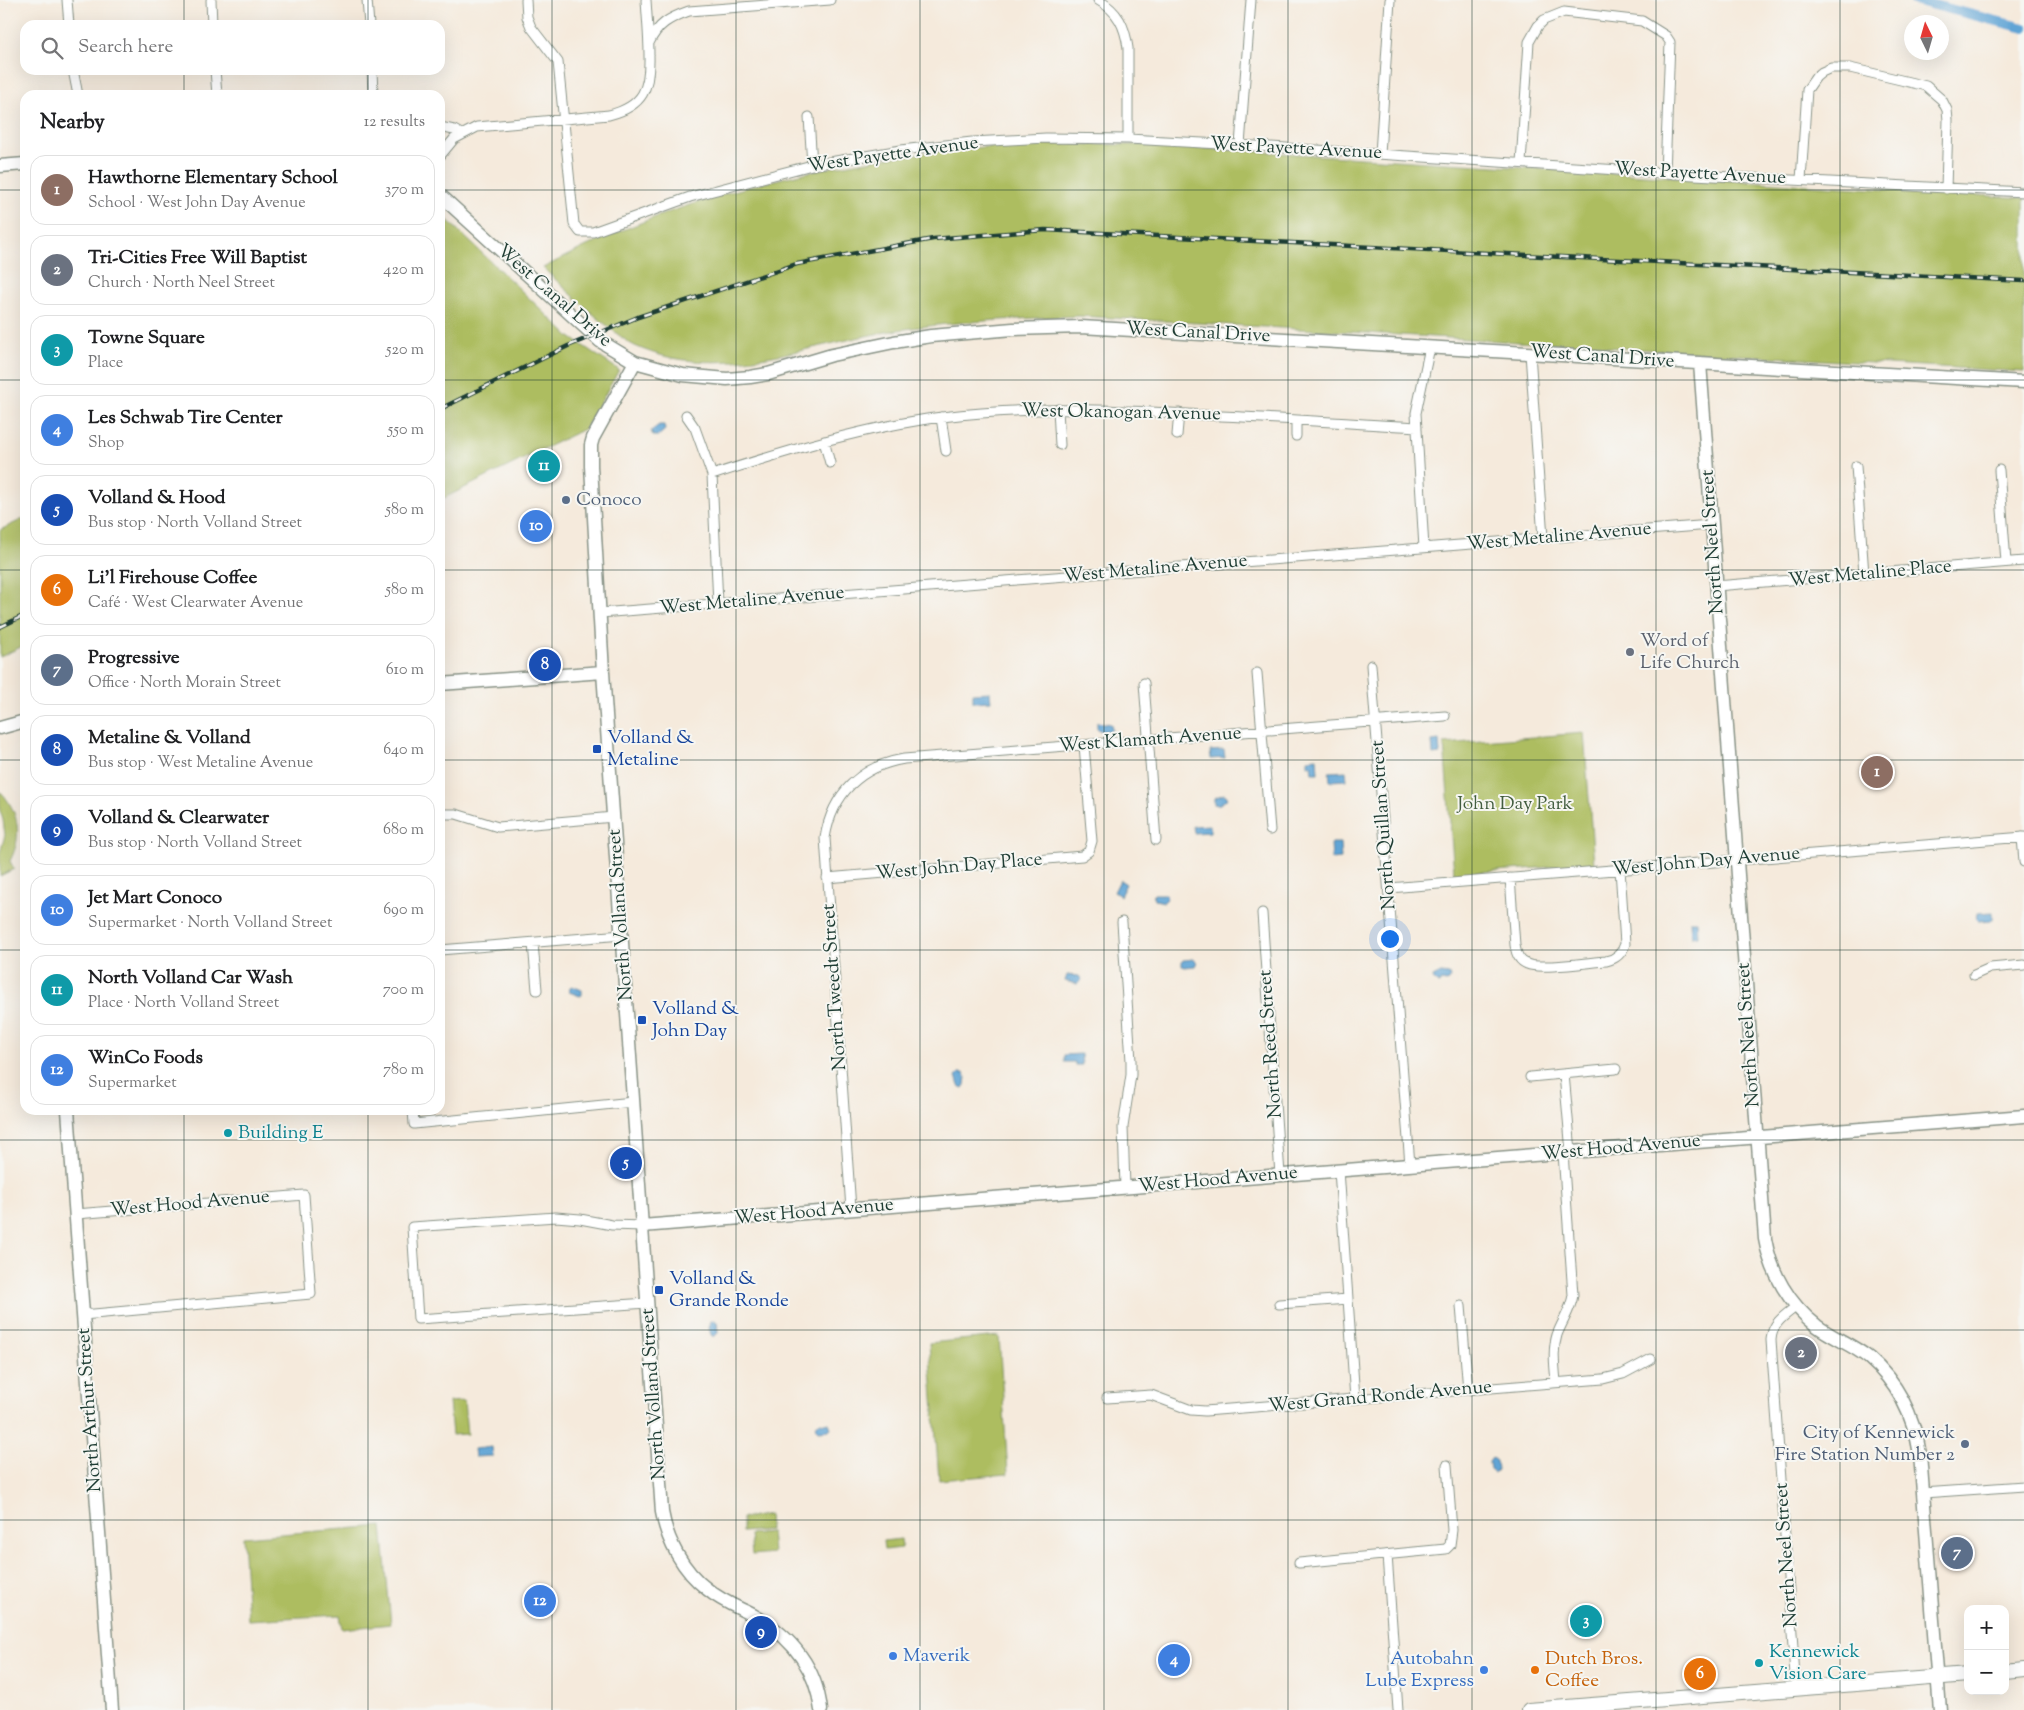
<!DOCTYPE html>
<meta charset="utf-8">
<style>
body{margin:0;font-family:"Sorts Mill Goudy",serif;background:#f6f6f6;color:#202124}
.controls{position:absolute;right:15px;bottom:15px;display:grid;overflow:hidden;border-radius:10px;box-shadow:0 5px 20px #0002}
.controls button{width:45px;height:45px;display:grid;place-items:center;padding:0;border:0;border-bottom:1px solid #e0e0e0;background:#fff;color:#202124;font:25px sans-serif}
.compass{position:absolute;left:1904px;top:15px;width:45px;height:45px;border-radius:50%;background:#fff;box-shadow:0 5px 20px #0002;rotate:355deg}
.you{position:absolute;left:1389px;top:938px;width:18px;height:18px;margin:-12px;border:4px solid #fff;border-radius:50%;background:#1a73e8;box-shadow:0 0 0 8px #1a73e833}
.badge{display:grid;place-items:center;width:32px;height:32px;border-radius:50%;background:#c8321e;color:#fff;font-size:16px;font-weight:700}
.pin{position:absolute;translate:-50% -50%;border:2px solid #fff;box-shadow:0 1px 5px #0006}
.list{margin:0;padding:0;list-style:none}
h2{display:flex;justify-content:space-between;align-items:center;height:65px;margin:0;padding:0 20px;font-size:21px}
h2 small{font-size:16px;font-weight:400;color:#757577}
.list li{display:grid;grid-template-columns:32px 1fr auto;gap:15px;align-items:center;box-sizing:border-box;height:70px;margin:0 10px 10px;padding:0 10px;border:1px solid #e0e0e0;border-radius:15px}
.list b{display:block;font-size:19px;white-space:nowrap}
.list p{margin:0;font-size:16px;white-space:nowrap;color:#757577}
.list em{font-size:16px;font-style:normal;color:#757577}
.icon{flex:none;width:28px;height:28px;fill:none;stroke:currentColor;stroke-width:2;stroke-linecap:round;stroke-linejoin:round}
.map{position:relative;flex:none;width:2024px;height:1710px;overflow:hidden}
.search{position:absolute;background:#fff;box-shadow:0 5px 20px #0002;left:20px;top:20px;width:425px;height:55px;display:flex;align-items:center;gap:12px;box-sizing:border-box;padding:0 18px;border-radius:15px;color:#757577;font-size:19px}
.panel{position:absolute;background:#fff;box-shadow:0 5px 20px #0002;left:20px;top:90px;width:425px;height:1025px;border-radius:15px}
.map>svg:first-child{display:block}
.green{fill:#adbd60;stroke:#667d4a}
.water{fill:#60a4d5;stroke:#407084}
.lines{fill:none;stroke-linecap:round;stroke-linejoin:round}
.canal{stroke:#60a4d5;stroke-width:10}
.street-casing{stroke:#8a9488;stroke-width:11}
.secondary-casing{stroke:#8a9488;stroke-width:15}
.primary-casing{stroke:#8a9488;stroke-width:16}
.street{stroke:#fff;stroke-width:9}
.secondary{stroke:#fff;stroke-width:12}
.primary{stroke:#fff;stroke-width:14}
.rail-casing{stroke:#1f3d34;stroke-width:4.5}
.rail{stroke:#f6f6f2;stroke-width:2.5;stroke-dasharray:8;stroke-linecap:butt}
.grid{fill:none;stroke:#1f3d34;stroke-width:1;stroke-opacity:0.55}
.service-dot{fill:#5c6f8a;stroke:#f6f6f2;stroke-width:2}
.worship-dot{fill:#6b7280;stroke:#f6f6f2;stroke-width:2}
.transit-dot{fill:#1a4fb4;stroke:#f6f6f2;stroke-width:2}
.culture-dot{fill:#0f9aa8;stroke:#f6f6f2;stroke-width:2}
.shop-dot{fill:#3f7fe0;stroke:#f6f6f2;stroke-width:2}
.food-dot{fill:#e8710a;stroke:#f6f6f2;stroke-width:2}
.labels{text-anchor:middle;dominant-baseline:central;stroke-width:4;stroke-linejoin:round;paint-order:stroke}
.street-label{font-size:19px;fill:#1f3d34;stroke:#f6f6f2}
.service-label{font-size:19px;fill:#4e5e75;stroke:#f6f6f2;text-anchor:start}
.worship-label{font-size:19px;fill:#5b616d;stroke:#f6f6f2;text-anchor:start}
.transit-label{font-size:19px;fill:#164399;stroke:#f6f6f2;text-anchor:start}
.park-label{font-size:19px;fill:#425d3f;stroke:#f6f6f2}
.culture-label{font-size:19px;fill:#0d838f;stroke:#f6f6f2;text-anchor:start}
.shop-label{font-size:19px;fill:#366cbe;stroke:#f6f6f2;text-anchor:start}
.food-label{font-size:19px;fill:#c56008;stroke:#f6f6f2;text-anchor:start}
</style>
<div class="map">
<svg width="2024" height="1710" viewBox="0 0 2024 1710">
<rect width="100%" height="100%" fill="#f6f6f2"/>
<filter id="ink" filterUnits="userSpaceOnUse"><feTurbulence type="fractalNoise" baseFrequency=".02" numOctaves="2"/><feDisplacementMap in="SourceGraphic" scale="10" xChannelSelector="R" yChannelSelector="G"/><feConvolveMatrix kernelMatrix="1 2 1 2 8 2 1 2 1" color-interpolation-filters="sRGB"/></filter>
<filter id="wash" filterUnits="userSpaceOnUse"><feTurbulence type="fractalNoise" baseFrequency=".0096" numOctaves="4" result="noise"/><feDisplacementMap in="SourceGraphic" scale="20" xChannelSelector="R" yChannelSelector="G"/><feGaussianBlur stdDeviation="1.12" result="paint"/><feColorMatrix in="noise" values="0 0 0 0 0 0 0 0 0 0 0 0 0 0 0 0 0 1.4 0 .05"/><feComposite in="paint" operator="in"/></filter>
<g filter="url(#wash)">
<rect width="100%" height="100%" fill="#f5eadc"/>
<path class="green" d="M1055,144L1147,145L2024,198V372L1079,316C1018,319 958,321 898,330C813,343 719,384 635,346C628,343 622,337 616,333C590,313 567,290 543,268C653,209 776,173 900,156C919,154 938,150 957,149C989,146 1022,146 1055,144Z
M440,213L570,337L619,370L586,428L440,500Z
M25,518V645L0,657V530Z
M1584,733L1594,864L1454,874L1444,744Z
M0,791C19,811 23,836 10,861L14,869L0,876V853L5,835L3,820L0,811Z
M999,1336L1008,1474L939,1480L929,1343Z
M464,1401L467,1434L452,1435L449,1402Z
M769,1515L770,1530L742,1532V1518Z
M382,1526L391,1624L342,1629L340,1615L248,1620L243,1537Z
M771,1532L773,1553L752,1555L750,1534Z
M901,1539L902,1548L884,1550L883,1541Z"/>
<path class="water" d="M659,425H664L665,430L658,436H653L651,431Z
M990,692L991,701L973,702V693Z
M1097,722L1111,724L1112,730L1102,731L1097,729Z
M1439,740L1440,754L1433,755L1432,741Z
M1224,750L1225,758L1211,759L1210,751Z
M1317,758L1318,773H1312L1311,765H1308V759Z
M1346,771L1347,780L1330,781L1329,772Z
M1224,794L1227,796L1226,800L1218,805L1214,804V798Z
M1210,825V832L1194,833L1193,826Z
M1331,843H1340L1341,859L1332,860Z
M1120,880L1126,884L1120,896L1114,892Z
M1154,894H1165L1167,899L1164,902L1155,900L1153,897Z
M1993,912V920L1978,921L1976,919L1977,913Z
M1690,921H1697L1698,936L1691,937Z
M1193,959L1197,962L1195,966L1185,967L1182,966V962L1184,960Z
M1441,973L1449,974L1450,978L1447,982L1441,981L1439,984L1434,981L1433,977Z
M1067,975L1079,976L1082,980L1077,984L1065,981Z
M572,986L582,990V995L580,996L569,992L570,987Z
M1081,1054L1082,1065H1075V1062H1064V1055Z
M959,1073H964L966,1077L965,1085L963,1088L959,1086L956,1076Z
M714,1320L717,1322L718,1333L714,1337L711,1335L709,1328L711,1321Z
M819,1422L829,1423L831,1428L829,1430L818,1431L816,1426Z
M492,1447L493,1456L475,1457L474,1449Z
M1492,1458L1496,1461L1497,1470L1494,1473L1490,1470L1489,1462Z"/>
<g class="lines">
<path class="canal" d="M1914,0L2024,28"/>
</g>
</g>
<g filter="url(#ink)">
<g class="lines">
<g class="street-casing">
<path id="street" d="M67,0L69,25
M211,0L212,25
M367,0L369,25
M526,0L527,17L531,27L558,62L574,224L580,232H593L690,197L812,165L901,150L972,142L1046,138L1128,139L1240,145L1694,175L2024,192
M1098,0C1118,11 1125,26 1128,48V139
M649,43C658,24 669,18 689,11L830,0
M73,70L78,95
M215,70L217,95
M372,70L373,95
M809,117L812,165
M440,127L454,130L461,134
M1240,145L1251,0
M1380,154L1390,0
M440,156L454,139L477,127L609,115C644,106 650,88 649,55C649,36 647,18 646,0
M1521,163L1529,42L1538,26L1544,20L1564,12L1642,21L1666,36L1670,42L1665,173
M1801,180L1807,90L1816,77L1822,72L1831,68H1850L1926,86L1942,100L1947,110L1948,120L1946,189
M1530,353L1543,538
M1058,409L1060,445
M686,415L695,428L712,475L718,604
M941,417L946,451
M1177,435L1179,413
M1296,436V420
M824,441L830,463
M1856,466L1864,574
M1999,470L2006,562
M712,475C787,451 864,427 942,417C1035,405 1128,410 1221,416C1286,419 1351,423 1417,427
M1424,548L1416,413L1430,347
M1716,586L2024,561
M600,613L1711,525
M1371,665L1410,1165
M1257,673L1270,830
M1144,683L1156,840
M440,814H456L498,827L614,817
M2022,837L2024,862
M827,878L1082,856L1089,851L1092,841L1084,745
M1510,878L1515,945C1516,954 1519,961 1527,964C1540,970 1590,962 1606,961C1616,959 1622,954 1625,944L1620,869
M1389,888L2024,837
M1262,913L1280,1175
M1122,922L1131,1061V1075L1123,1127L1125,1187
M533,943L537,990
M440,950L622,935
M1974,975L1990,968L2024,965
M1564,1074L1571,1152
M1530,1077L1616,1069
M413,1110L414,1124L633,1102
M1339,1170L1355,1399
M851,1209L825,838C832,794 861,766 904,759L1445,716
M76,1214L304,1195L311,1294L83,1315
M642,1226L612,1225L580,1219L556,1217L412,1227L418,1319L647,1303
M1279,1304L1348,1299
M1461,1306L1468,1390
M1556,1383C1555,1367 1552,1351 1557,1335C1562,1321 1571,1310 1573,1295L1563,1153
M1107,1398L1151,1395L1191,1410L1205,1411L1603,1379L1623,1374L1651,1359
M1923,1493L2024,1486
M1387,1555L1398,1710
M1299,1563L1446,1549L1450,1545L1452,1530L1447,1465
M1796,1689L1771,1340C1772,1323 1784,1316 1797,1306"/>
</g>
<g class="secondary-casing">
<path id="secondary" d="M0,166L25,164
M440,195L600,341L635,362L683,375L727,379L750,377L768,374L832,355L894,342L931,336L1013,329L1081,327L2024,382
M635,362L593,438L591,445V466L603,672L662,1512C667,1541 683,1571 707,1589C721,1601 737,1607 753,1615C791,1636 816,1667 821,1710
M1700,363L1765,1239C1771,1273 1789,1304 1817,1326C1833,1338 1853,1345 1869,1358C1898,1383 1914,1417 1920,1454L1940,1710
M440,684L603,672
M0,728L25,721
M68,1110L112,1710
M642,1226L2024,1116"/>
</g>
<g class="primary-casing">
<path id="primary" d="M2005,1672L2024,1670
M1529,1710L1968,1675"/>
</g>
<use href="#street" class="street"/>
<use href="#secondary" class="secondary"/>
<use href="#primary" class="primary"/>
<g class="rail-casing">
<path id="rail" d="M440,409L568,346L638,317L797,264L933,239L1045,230L2024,281
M0,627L25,615"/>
</g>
<use href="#rail" class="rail"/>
</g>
</g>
<path class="grid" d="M184,0V25M368,0V25M552,0V1710M736,0V1710M920,0V1710M1104,0V1710M1288,0V1710M1472,0V1710M1656,0V1710M1840,0V1710M184,70V95M368,70V95M0,190H25M440,190H2024M0,380H25M440,380H2024M0,570H25M440,570H2024M0,760H25M440,760H2024M0,950H25M440,950H2024M184,1110V1710M368,1110V1710M0,1140H2024M0,1330H2024M0,1520H2024"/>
<g class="service-dot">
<circle cx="566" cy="500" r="5"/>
<circle cx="1965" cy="1444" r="5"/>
</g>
<circle class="worship-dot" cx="1630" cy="652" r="5"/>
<g class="transit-dot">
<rect x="592" y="744" width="10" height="10" rx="2.5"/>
<rect x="637" y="1015" width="10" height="10" rx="2.5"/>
<rect x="654" y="1285" width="10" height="10" rx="2.5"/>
</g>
<g class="culture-dot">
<circle cx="228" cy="1133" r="5"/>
<circle cx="1759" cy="1663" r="5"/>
</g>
<g class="shop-dot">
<circle cx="893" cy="1656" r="5"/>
<circle cx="1484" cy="1670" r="5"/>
</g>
<circle class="food-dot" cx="1535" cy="1670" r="5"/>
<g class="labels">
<g class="street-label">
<text transform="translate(1296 149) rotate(3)">West Payette Avenue</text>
<text transform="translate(893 155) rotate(-8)">West Payette Avenue</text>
<text transform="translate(1700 174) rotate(3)">West Payette Avenue</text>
<text transform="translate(554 296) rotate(41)">West Canal Drive</text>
<text transform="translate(1198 333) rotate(3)">West Canal Drive</text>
<text transform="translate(1602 357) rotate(4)">West Canal Drive</text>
<text transform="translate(1121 413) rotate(1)">West Okanogan Avenue</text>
<text transform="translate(1559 537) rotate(-5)">West Metaline Avenue</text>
<text transform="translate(1713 542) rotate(-94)">North Neel Street</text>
<text transform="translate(1155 569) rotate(-5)">West Metaline Avenue</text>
<text transform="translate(1870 574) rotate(-5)">West Metaline Place</text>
<text transform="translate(752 601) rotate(-5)">West Metaline Avenue</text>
<text transform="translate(1150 740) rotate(-4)">West Klamath Avenue</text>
<text transform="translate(1384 825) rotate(-94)">North Quillan Street</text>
<text transform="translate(1706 862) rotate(-5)">West John Day Avenue</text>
<text transform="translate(959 867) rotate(-5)">West John Day Place</text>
<text transform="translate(621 915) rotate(-94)">North Volland Street</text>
<text transform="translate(835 987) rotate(-94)">North Tweedt Street</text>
<text transform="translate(1749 1035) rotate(-94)">North Neel Street</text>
<text transform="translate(1271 1044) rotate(-94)">North Reed Street</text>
<text transform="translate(1621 1148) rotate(-5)">West Hood Avenue</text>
<text transform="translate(1218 1180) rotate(-5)">West Hood Avenue</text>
<text transform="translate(190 1204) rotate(-5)">West Hood Avenue</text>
<text transform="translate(814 1212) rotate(-5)">West Hood Avenue</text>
<text transform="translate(654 1394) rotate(-94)">North Volland Street</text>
<text transform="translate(1380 1397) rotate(-5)">West Grand Ronde Avenue</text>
<text transform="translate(90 1410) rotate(-94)">North Arthur Street</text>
<text transform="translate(1787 1555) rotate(-94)">North Neel Street</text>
</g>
<g class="service-label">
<text x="576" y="500">Conoco</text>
<text x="1955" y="1433" text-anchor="end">City of Kennewick<tspan x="1955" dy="22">Fire Station Number 2</tspan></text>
</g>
<g class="worship-label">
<text x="1640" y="641">Word of<tspan x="1640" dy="22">Life Church</tspan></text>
</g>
<g class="transit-label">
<text x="607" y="738">Volland &amp;<tspan x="607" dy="22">Metaline</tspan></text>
<text x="652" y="1009">Volland &amp;<tspan x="652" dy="22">John Day</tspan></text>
<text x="669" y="1279">Volland &amp;<tspan x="669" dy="22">Grande Ronde</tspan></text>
</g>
<g class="park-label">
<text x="1515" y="804">John Day Park</text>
</g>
<g class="culture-label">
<text x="238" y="1133">Building E</text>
<text x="1769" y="1652">Kennewick<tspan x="1769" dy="22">Vision Care</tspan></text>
</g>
<g class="shop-label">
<text x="903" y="1656">Maverik</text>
<text x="1474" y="1659" text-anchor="end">Autobahn<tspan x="1474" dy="22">Lube Express</tspan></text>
</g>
<g class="food-label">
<text x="1545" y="1659">Dutch Bros.<tspan x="1545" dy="22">Coffee</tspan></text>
</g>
</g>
</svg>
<div class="controls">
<button>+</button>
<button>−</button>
</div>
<svg class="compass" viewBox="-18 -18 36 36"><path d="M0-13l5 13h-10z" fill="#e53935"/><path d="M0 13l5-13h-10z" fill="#757577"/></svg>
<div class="you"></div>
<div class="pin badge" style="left:1877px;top:772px;background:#8d6e63">1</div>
<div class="pin badge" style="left:1801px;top:1353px;background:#6b7280">2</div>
<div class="pin badge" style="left:1586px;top:1621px;background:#0f9aa8">3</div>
<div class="pin badge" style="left:1174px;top:1660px;background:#3f7fe0">4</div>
<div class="pin badge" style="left:626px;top:1163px;background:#1a4fb4">5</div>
<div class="pin badge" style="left:1700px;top:1674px;background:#e8710a">6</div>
<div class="pin badge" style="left:1957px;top:1553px;background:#5c6f8a">7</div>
<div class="pin badge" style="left:545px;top:665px;background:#1a4fb4">8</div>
<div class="pin badge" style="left:761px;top:1632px;background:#1a4fb4">9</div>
<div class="pin badge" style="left:536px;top:526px;background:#3f7fe0">10</div>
<div class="pin badge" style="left:544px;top:466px;background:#0f9aa8">11</div>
<div class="pin badge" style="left:540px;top:1601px;background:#3f7fe0">12</div>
<div class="search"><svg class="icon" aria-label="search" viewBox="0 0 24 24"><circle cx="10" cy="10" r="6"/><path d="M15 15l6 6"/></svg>Search here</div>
<section class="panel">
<h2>Nearby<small>12 results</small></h2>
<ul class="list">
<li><span class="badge" style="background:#8d6e63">1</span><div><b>Hawthorne Elementary School</b><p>School · West John Day Avenue</p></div><em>370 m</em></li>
<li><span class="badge" style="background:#6b7280">2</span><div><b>Tri-Cities Free Will Baptist</b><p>Church · North Neel Street</p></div><em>420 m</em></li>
<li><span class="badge" style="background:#0f9aa8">3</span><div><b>Towne Square</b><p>Place</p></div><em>520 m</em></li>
<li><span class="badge" style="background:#3f7fe0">4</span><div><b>Les Schwab Tire Center</b><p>Shop</p></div><em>550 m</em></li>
<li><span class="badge" style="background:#1a4fb4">5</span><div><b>Volland &amp; Hood</b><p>Bus stop · North Volland Street</p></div><em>580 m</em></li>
<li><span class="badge" style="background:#e8710a">6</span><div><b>Li'l Firehouse Coffee</b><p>Café · West Clearwater Avenue</p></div><em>580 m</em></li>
<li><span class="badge" style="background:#5c6f8a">7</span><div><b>Progressive</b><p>Office · North Morain Street</p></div><em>610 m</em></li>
<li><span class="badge" style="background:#1a4fb4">8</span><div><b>Metaline &amp; Volland</b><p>Bus stop · West Metaline Avenue</p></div><em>640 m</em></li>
<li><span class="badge" style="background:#1a4fb4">9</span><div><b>Volland &amp; Clearwater</b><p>Bus stop · North Volland Street</p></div><em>680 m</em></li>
<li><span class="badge" style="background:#3f7fe0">10</span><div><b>Jet Mart Conoco</b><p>Supermarket · North Volland Street</p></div><em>690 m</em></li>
<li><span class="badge" style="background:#0f9aa8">11</span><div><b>North Volland Car Wash</b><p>Place · North Volland Street</p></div><em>700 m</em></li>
<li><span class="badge" style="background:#3f7fe0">12</span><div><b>WinCo Foods</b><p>Supermarket</p></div><em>780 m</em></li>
</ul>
</section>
</div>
